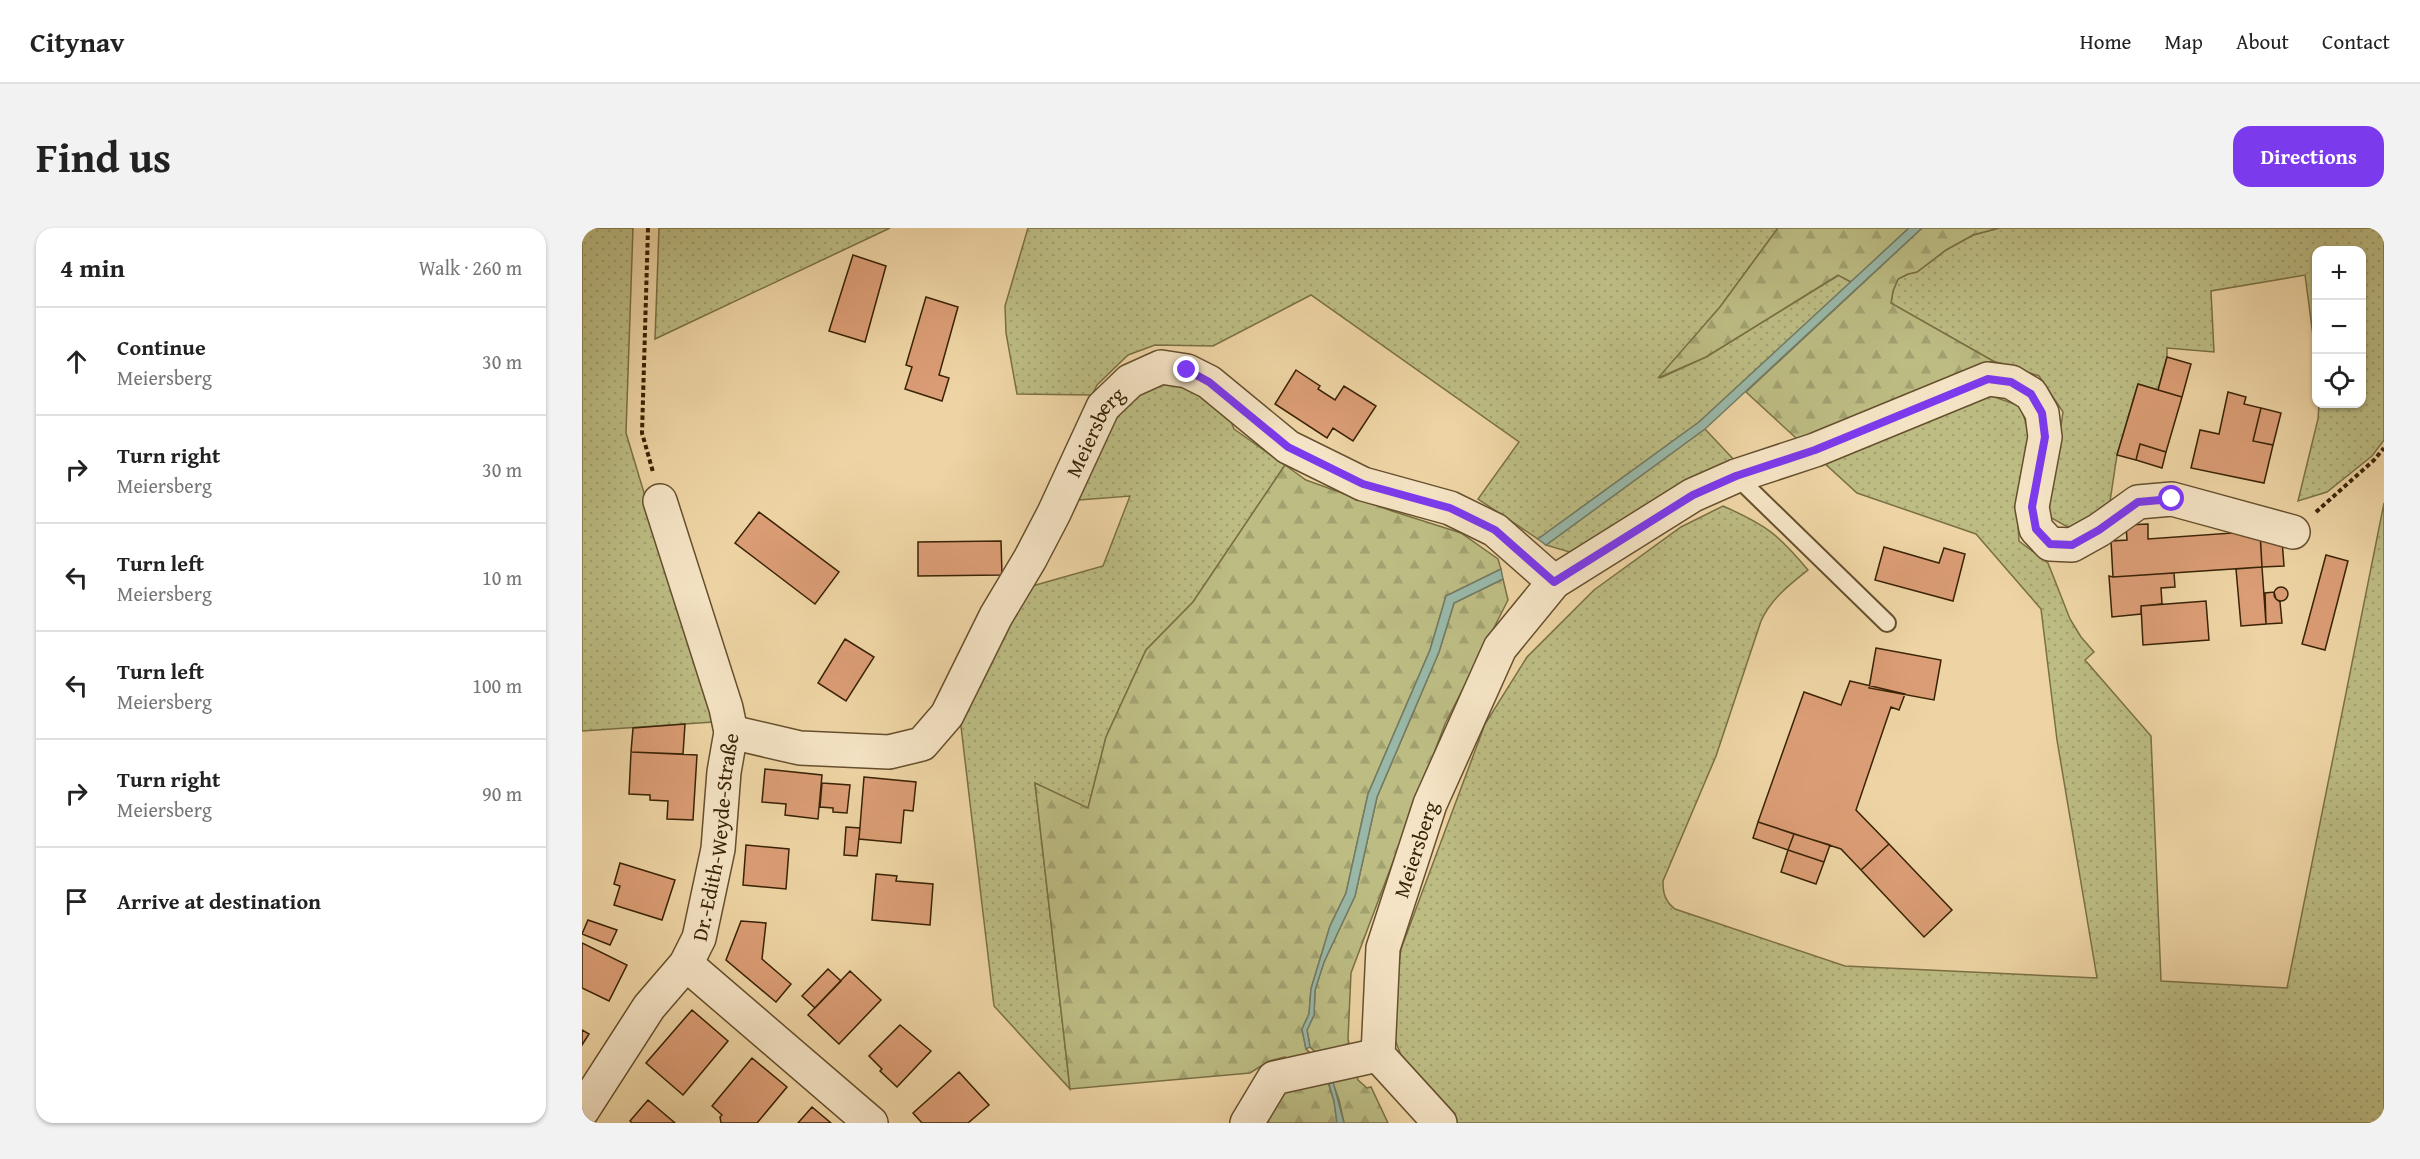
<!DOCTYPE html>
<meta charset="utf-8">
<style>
body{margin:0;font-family:"Gentium Book Plus",serif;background:#f2f2f2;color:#222}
.controls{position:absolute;right:18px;top:18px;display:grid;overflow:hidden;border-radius:12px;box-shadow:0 2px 4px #0004}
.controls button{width:54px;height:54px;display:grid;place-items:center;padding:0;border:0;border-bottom:2px solid #e0e0e0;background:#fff;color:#222;font:30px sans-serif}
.stop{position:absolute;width:18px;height:18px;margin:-14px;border:4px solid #7c3aed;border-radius:50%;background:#fff}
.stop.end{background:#7c3aed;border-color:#fff;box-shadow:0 2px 6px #0008}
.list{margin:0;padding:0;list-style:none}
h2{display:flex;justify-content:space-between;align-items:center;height:78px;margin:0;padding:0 24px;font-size:26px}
h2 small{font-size:20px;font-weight:400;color:#767676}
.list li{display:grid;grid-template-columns:39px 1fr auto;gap:18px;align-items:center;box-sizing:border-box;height:108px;padding:0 24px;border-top:2px solid #e0e0e0}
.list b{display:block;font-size:22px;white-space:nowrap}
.list p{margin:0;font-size:20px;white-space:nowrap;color:#767676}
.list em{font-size:20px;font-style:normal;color:#767676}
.icon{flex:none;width:33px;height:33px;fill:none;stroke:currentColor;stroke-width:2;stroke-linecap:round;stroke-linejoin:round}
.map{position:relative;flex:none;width:1802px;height:895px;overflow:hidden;border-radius:18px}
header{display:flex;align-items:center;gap:36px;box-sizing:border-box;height:84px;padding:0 30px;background:#fff;border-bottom:2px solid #e0e0e0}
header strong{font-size:28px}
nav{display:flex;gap:33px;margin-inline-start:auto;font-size:21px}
.intro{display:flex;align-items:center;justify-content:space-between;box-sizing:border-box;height:144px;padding:0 36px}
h1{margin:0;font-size:42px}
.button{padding:15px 27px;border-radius:18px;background:#7c3aed;color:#fff;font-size:21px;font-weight:700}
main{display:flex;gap:36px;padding:0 36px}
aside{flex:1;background:#fff;border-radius:18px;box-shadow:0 2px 4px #0004}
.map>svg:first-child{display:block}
.green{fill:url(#green-dots);stroke:#7a7044;stroke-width:1.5}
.forest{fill:url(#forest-firs);stroke:#7a7044;stroke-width:1.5}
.water{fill:#99b8a8;stroke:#737c67;stroke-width:1.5}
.building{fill:#db9d75;stroke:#392305;stroke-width:1.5}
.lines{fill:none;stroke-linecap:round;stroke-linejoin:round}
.lane-casing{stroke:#664f2d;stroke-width:20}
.street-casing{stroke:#664f2d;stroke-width:36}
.path{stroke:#392305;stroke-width:4;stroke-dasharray:4.5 3;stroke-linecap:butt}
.lane{stroke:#f4e3c4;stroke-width:16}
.street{stroke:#f4e3c4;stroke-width:33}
.route{stroke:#7c3aed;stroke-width:8}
.labels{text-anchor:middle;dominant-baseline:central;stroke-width:4.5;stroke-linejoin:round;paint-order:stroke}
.street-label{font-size:21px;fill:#392305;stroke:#f4e3c4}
</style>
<header>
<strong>Citynav</strong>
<nav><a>Home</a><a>Map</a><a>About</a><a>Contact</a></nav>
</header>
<div class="intro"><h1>Find us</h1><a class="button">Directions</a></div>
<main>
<aside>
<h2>4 min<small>Walk · 260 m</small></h2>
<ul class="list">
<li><svg class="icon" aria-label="ahead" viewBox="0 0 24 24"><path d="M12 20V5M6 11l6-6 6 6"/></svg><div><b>Continue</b><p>Meiersberg</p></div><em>30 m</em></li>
<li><svg class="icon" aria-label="right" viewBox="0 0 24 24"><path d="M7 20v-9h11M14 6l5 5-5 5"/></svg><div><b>Turn right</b><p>Meiersberg</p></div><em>30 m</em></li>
<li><svg class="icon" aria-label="left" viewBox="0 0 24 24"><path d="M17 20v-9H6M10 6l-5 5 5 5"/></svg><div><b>Turn left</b><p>Meiersberg</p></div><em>10 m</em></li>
<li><svg class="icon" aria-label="left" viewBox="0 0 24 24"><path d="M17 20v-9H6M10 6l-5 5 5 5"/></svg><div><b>Turn left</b><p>Meiersberg</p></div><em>100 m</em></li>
<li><svg class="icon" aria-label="right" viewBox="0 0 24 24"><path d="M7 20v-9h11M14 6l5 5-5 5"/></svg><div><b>Turn right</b><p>Meiersberg</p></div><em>90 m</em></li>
<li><svg class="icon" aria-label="arrive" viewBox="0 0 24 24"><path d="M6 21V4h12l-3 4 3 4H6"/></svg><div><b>Arrive at destination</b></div></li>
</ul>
</aside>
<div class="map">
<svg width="1802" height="895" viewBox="0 0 1802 895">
<defs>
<pattern id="green-dots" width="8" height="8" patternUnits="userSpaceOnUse" patternTransform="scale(1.5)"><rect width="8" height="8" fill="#bcbc83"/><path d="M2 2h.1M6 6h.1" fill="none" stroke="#a2a170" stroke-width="1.8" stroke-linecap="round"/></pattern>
<pattern id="forest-firs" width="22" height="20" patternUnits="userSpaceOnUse" patternTransform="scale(1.5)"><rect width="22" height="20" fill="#bcbc83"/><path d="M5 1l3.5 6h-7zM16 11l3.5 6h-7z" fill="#a2a170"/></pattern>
</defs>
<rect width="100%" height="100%" fill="#eed4a4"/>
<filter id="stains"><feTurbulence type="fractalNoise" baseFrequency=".00333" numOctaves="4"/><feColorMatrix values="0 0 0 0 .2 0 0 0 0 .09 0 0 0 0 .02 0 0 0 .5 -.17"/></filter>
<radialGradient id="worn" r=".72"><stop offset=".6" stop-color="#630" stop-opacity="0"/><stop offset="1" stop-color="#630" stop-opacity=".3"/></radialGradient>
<path class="green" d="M0,0H51L44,205L131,494L0,503Z
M77,0H308L73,111Z
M446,0H1196L1138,79L1078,150L1124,129L1257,47L1269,54L1117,194L956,311L896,271L937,214L729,67L631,118L573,117L546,127L515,157L510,167L435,166L424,105L423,78Z
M1417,0H1802V212L1790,228L1745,264L1716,273L1736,191L1737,176H1780V22H1734V130L1723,47L1629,63L1632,124L1585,120V129L1576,162L1556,156L1535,227L1527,280L1491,302L1466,288L1481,184L1457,148L1411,133L1309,76L1311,63L1316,51L1326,46L1335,44L1364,22L1391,7Z
M583,156L611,161L647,188L652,201L703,237L611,374L564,422L524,509L506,581L453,555L488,861L412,778L378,490L447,359L521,338L548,268L497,272L487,270L531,192L565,159Z
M1407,167L1438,178L1449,209L1435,279L1437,313L1466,335L1488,391L1499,409L1512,424L1503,432L1569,508L1579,753L1705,760L1802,275V895H851L836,871L808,799L819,721L903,496L945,429L1012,362L1099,299L1141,278C1184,297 1196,306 1226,342C1207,357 1189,371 1179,393L1134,528L1081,653C1081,666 1083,673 1093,681L1263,738L1515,750L1475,512L1459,381L1394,306L1275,265L1240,233Z
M1123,201L1155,235L994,326L964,317Z"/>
<path class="forest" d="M1196,0H1327L1269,54L1256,47L1124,129L1076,150L1138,79Z
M1340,0H1417L1391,7L1364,22L1335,44L1326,46L1316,51L1311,63L1309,75L1411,133L1215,211L1164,164Z
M703,237L724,252L810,283L879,305L916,331L919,341L864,368L848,422L786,566L764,665L748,698L729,761L727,786L720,801L724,821L740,836L752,873L755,895H677L689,869L712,860L703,829L687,833L668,845L488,861L453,555L506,580L524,509L564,422L611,374Z
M921,351L926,372L863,496L769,745L766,811L776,852L785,860L789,859L806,895H762L757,872L743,833L728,819L725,802L732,787L733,762L742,734L773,668L795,569L857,424L872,375Z"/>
<path class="water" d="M1327,0H1340L1123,201L964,317L956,311L1117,194Z
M919,341L921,351L872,375L857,424L795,569L773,668L742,734L733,762L732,787L725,802L728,819L724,821L720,801L727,786L729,761L748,698L764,665L786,566L848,422L864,368Z
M751,854L762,895H755L752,873L747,856Z"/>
<path class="building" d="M271,27L304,38L283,114L247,103Z
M344,69L376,79L357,147L367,150L360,173L323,161L330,139L324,137Z
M1585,129L1609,136L1600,169L1576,162Z
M714,142L738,158L736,161L753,172L762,158L794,178L771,213L751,200L745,210L693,176Z
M1556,156L1600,169L1584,224L1558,216L1554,232L1535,227Z
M1646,164L1664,169L1662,176L1679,180L1671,213L1691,217L1682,255L1609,240L1618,202L1637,206Z
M1679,180L1699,185L1691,217L1671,213Z
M1558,216L1584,224L1580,240L1554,232Z
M177,284L257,344L233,376L153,315Z
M1566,296V311L1678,303L1680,339L1531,349L1529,313L1545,312L1544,297Z
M1678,305L1700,312L1702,338L1680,339Z
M419,313L420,347L336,348V314Z
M1302,319L1357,335L1362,320L1383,326L1371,373L1293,352Z
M1744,327L1766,333L1743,422L1720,416Z
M1680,339L1684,396L1659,398L1654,341Z
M1592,345L1593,359L1579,360L1580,376L1559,378V386L1530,389L1527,348L1531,349Z
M1692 366a7 7 0 1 1 14 0a7 7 0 1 1-14 0Z
M1692,364L1694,371L1698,374L1700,395L1684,396L1683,365Z
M1624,373L1627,412L1561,417L1559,378Z
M263,411L292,429L264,473L236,455Z
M1294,420L1359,432L1352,472L1287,460Z
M1268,453L1323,466L1317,482L1309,479L1274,582L1307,616L1279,642L1259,621L1176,594L1222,464L1259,477Z
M103,496L101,526L49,524L51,500Z
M49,524L115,527L111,592L85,591L86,573L68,572V567L47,566Z
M183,541L240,547L236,591L203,587L204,576L180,574Z
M282,549L334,554L331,583L322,582L319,615L277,611Z
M240,555L268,557L265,585L251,584V580L238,579Z
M1176,594L1212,606L1206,622L1171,610Z
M264,599L278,600L275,628L262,627Z
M1212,606L1248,617L1242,634L1206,622Z
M1307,616L1370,682L1342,709L1279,642Z
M164,617L207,621L204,661L161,657Z
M1206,622L1242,634L1234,656L1199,644Z
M38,635L93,652L80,692L32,677L38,658L32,656Z
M294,646L315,648L314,653L351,656L348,697L290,692Z
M6,692L35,702L28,717L0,706Z
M159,693L184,695L180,731L209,756L194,774L144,732Z
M0,715L45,737L27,773L0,760Z
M246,741L259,753L233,780L220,768Z
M268,743L299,772L257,816L226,787Z
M110,782L146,813L101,867L64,835Z
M318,797L349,823L315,859L298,843L300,841L287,828Z
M0,802L7,806L0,817Z
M170,830L205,859L175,895H139L138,889L140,887L130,878Z
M377,844L407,877L386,895H340L331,885Z
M66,872L93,895H50L48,893Z
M230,879L249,895H216Z"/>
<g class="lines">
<g class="lane-casing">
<path id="lane" d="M1154,248L1305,395"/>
</g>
<g class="street-casing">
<g id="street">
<path id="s1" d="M149,504L218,520L307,524L340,516L365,487L414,388L448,331L472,285L521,179L548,153L579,139L605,143L627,154L706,219L781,256L868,280L913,302L972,354"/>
<path d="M104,736L289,895"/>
<path id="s2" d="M0,883L67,779L104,736L117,710L136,621L142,544L149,504L144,480L78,273"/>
<path d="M665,895L692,850L796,827"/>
<path id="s3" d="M858,895L796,827L801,720L848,576L918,420L972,354L1111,267L1154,248L1233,222L1406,151L1429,154L1449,166L1460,185L1463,209L1450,279L1454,301L1468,316L1490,317L1517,302L1556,274L1590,271L1711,304"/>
</g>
</g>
<path class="path" d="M66,0L60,205L71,244
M1734,284L1792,232L1802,220"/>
<use href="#lane" class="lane"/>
<use href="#street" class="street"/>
</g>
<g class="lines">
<path class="route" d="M605,142L627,154L706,219L781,256L868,280L913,302L972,354L1111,267L1154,248L1233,222L1406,151L1429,154L1449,166L1460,185L1463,209L1450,279L1454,301L1468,316L1490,317L1517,302L1556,274L1590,271"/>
</g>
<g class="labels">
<g class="street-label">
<text stroke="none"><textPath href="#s1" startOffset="552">Meiersberg</textPath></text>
<text stroke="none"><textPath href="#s2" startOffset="312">Dr.-Edith-Weyde-Straße</textPath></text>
<text stroke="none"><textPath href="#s3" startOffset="303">Meiersberg</textPath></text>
</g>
</g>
<rect width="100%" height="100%" filter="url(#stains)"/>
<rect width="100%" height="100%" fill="url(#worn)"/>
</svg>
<div class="controls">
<button>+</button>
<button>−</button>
<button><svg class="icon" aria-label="locate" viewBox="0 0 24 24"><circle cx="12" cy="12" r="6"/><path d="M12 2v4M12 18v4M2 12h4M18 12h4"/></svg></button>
</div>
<div class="stop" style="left:1590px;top:271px"></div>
<div class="stop end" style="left:605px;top:142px"></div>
</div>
</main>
